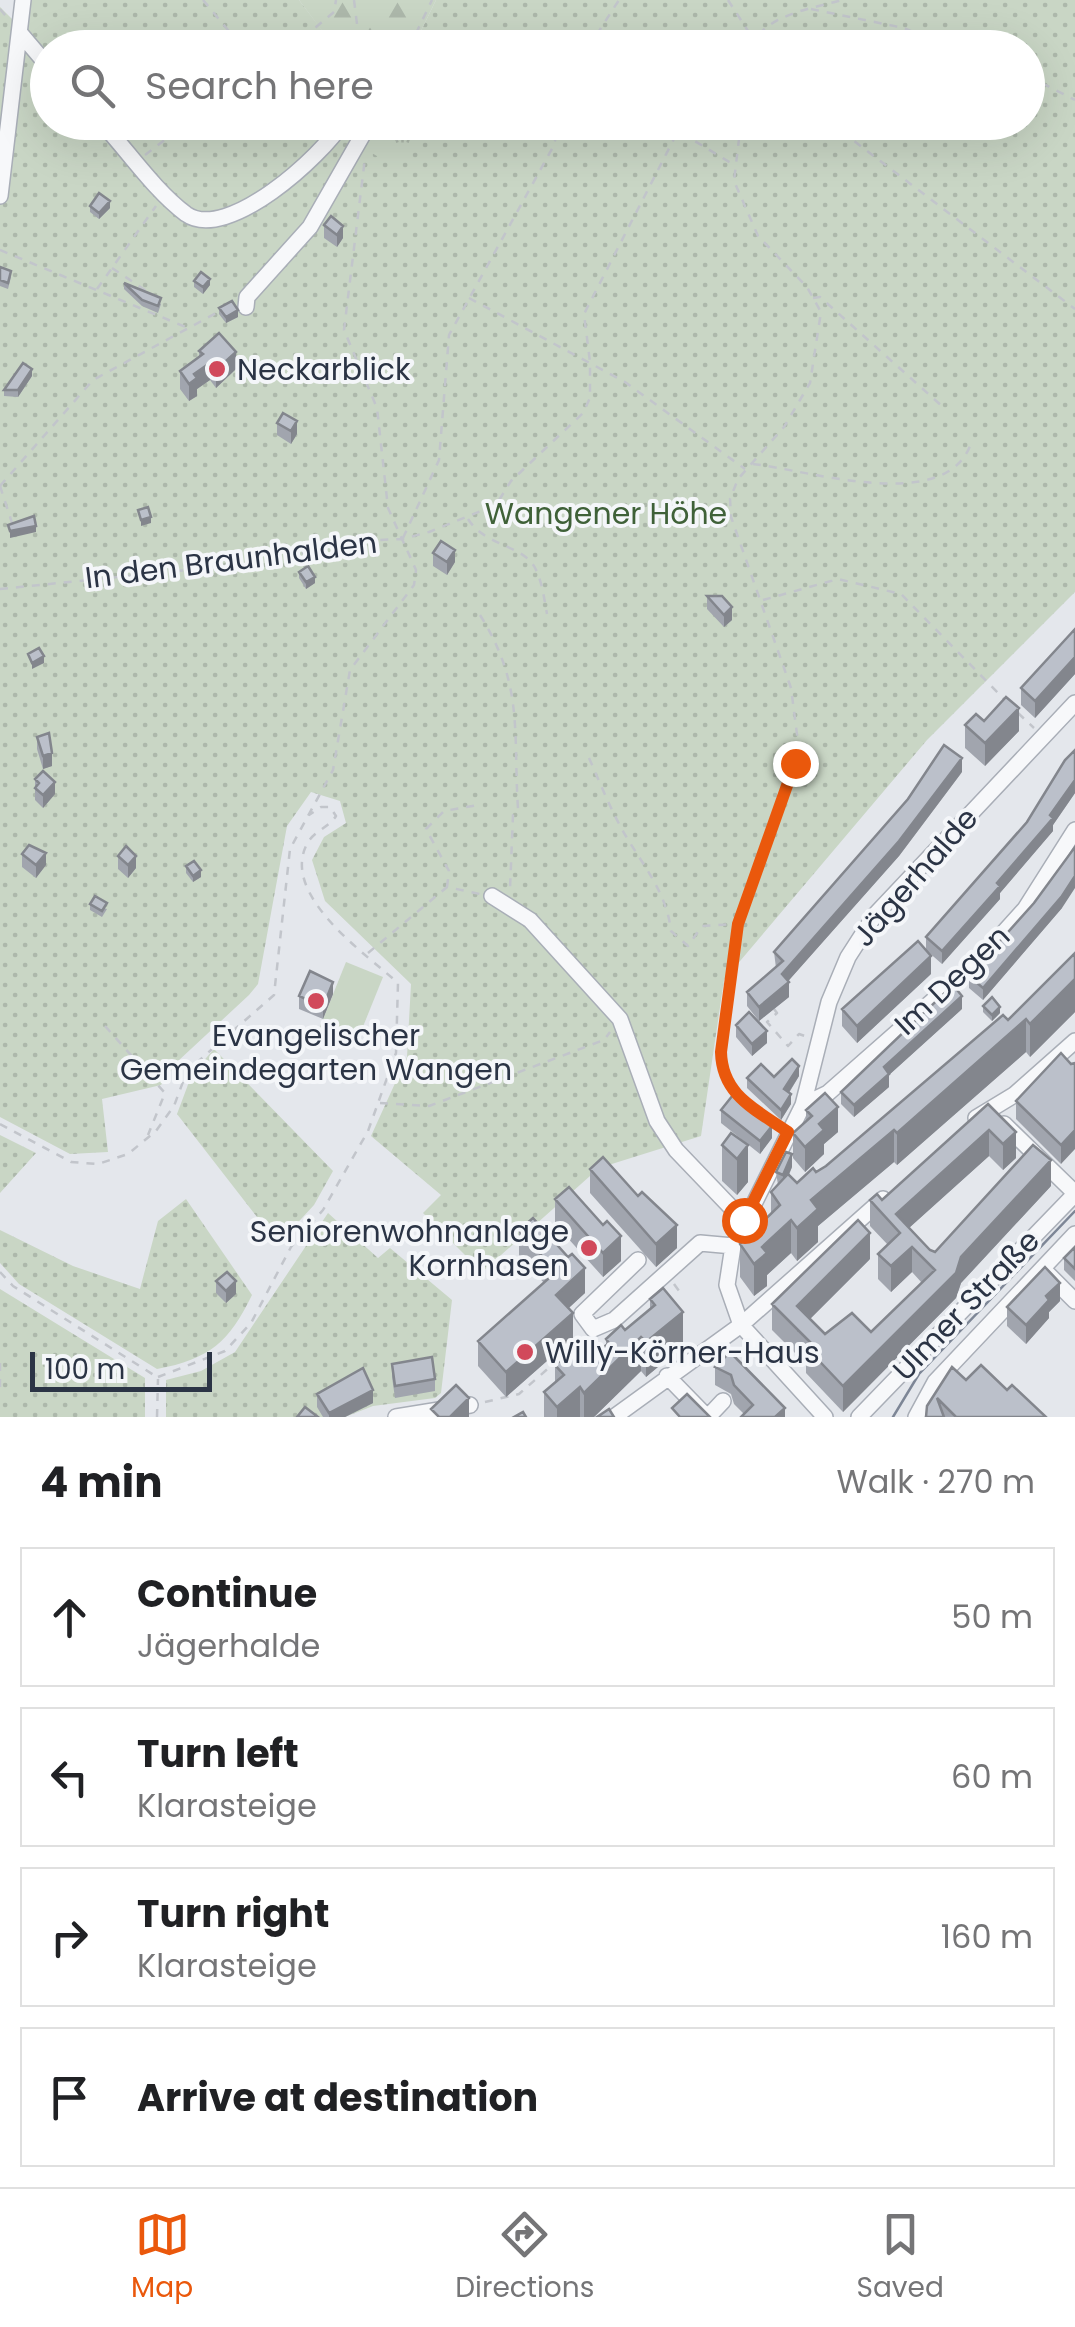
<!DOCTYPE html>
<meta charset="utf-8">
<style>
body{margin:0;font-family:Poppins,sans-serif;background:#f2f2f2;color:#202124}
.scale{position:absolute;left:30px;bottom:25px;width:182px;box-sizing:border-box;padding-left:10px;border:5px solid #2b3445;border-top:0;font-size:28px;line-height:35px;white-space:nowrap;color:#2b3445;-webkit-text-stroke:8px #f4f6f9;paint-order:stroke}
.stop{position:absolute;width:30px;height:30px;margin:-22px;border:8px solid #ea580c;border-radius:50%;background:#fff}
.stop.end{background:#ea580c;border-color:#fff;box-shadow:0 2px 10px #0008}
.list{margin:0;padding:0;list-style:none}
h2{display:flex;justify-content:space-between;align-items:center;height:130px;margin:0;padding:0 40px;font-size:42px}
h2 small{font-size:32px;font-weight:400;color:#757577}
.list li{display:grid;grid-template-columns:65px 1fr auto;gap:30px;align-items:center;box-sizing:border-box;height:140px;margin:0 20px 20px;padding:0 20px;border:2px solid #e0e0e0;border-radius:0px}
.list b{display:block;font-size:38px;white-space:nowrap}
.list p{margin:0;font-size:32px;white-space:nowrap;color:#757577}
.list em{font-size:32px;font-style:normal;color:#757577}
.icon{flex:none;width:55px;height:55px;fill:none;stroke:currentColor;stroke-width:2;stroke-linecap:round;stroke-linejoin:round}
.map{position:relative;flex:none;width:1075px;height:1417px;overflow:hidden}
.search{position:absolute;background:#fff;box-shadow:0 10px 40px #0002;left:30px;right:30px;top:30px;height:110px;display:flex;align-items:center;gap:25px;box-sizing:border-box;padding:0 35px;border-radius:55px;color:#757577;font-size:38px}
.sheet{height:770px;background:#fff}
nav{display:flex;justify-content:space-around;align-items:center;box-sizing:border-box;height:140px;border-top:2px solid #e0e0e0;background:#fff;font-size:28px;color:#757577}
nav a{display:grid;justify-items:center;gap:5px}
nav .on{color:#ea580c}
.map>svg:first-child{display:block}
.grass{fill:url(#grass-dots)}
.forest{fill:url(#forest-firs)}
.park{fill:url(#park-tufts)}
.pitch{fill:#c9d6c5}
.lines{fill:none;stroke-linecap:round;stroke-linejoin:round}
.minor-casing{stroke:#a9aeb7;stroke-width:18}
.path{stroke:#c2c5cb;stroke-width:2.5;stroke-dasharray:8 8;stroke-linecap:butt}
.minor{stroke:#f7f8fa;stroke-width:15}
.tram{stroke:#7d8696;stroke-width:2.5}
.wall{fill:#a1a5ae}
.shaded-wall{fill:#83868d}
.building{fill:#bbc0ca;stroke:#83868d;stroke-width:2.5}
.route{stroke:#ea580c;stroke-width:12}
.poi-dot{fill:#d1495b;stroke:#f4f6f9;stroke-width:4}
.labels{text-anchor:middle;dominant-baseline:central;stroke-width:8;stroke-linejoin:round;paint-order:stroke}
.poi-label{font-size:30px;fill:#2b3445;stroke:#f4f6f9;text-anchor:start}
.park-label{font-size:30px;fill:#3f6138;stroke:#f4f6f9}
.street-label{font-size:30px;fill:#2b3445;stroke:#f4f6f9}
</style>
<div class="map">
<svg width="1075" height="1417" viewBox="0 0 1075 1417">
<defs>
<pattern id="grass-dots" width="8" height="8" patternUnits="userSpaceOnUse" patternTransform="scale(2.5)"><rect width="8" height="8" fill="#c9d6c5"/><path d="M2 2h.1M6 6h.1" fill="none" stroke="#adb8ab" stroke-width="1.8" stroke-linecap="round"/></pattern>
<pattern id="forest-firs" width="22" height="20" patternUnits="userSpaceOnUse" patternTransform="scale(2.5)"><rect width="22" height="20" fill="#c9d6c5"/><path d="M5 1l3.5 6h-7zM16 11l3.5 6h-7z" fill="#adb8ab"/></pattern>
<pattern id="park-tufts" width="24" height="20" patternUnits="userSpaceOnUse" patternTransform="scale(2.5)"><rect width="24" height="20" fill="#c9d6c5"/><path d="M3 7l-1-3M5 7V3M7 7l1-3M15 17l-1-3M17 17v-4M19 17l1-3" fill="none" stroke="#adb8ab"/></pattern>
</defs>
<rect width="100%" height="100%" fill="#e4e7ec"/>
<path class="grass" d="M28,0H299L335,47L48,48V122H1028V48L413,47L436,0H1075V592L927,740L724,980L701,1136L599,1168L482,1272L423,1213L441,1195L371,1136L407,1057L411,984L325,901L312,860L324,837L346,823L340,801L311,792L287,826L258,984L249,995L177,1062L161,1085L102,1099L108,1152L70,1154L0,1117V7L24,31Z
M214,1049L333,1171L314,1205L278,1244L177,1114L192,1074Z
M0,1135L36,1153L0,1193Z
M186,1199L252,1295C229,1342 210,1359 157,1369L19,1284L0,1263V1230L73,1266L140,1289L158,1221Z
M328,1213L378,1258L390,1248L452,1300L441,1393L435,1398L373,1406L345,1417H166V1380L201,1371L235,1352Z
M0,1289L145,1378V1417H0Z"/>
<path class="forest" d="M299,0H436L413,47L335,48Z"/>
<path class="park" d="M377,123H401L420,135L396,167L363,148Z"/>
<path class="pitch" d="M346,962L383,977L356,1044L319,1029Z"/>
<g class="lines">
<g class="minor-casing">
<path id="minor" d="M20,33L48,66
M101,122C128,151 154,190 186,214C227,243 322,156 343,122
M0,196L23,0
M246,307L247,297L310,227L370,122
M492,896L530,920L620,1019L657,1121L676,1150L744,1221
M803,1105L828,1093L978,961L1025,909L1075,830
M976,1118L1014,1095L1075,1041
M1004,1124L1075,1193
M638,1260L582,1314L593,1329L614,1320L700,1243L733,1246
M1045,1271L1075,1301
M667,1376L707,1417
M396,1417L470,1405
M614,1417L741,1325L883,1199
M708,1417L723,1401
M825,1417L741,1325L727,1285L733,1246L803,1105L829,1002L848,957L875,915L1075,703
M859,1417L1075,1194
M916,1417L935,1382L1075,1234"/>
</g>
<path class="path" d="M203,0L243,48
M354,0L360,48
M728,0L759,48
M0,9L6,16
M811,9L904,28L950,48
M291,48L334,12L336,0
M409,48L432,0
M588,48L619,0
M751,48C762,15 814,8 842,0
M1028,76L1075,100
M741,122L734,181L758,236L807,287L821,312L810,383L784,427L738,479L730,499L731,517L791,688L798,742L738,924L721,1070L731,1092L779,1126
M829,122L1075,309
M378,139L393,123L405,131L398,140L387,132
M145,155L188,122
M0,250L188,328
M112,268L154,296
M97,289L156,206
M469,298L625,382L745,469
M813,298L820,297L943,407
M753,464C808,470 943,514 970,446
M0,486L93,380L218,312
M0,486L13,526
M468,519C484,545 521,545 534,566C542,580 544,598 547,614
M403,538L439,460L449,335L553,147L561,122
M0,589L256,563L358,541L402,539L429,532L496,505L511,481L583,413L590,398V362L584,314L678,131L736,166
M763,600L838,579L901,594L1005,700
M480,615C524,685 513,732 518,809L513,815L510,889
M1018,713L1034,728
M589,758C601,785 612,813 627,838C646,869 667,895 671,931L688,946L702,926L737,924
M447,887L449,871L426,829L444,811L478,805
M368,953L447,887L480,894
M774,1009L777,1013L767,1022L788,1046L799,1034L808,1037
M105,1026L165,1093L148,1135
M380,1103L429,1106L604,1040L610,1032
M0,1124L71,1162L98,1164L128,1154L156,1131L174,1106L187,1071L274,995L290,849L333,770L350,670L414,585L416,570L388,508L377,408L344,330L365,158
M0,1272L13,1286L157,1377
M674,1284L682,1295
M0,1363V1388
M158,1377L225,1351L251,1323L291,1247L323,1210L368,1131L396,1053L398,983C366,954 278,894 308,842C315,831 329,827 336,816L330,807H321L309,815
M485,1402L519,1394L584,1337
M157,1417L158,1379"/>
<use href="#minor" class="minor"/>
<path class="tram" d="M893,1417L919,1374L1075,1211"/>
</g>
<path class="wall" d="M90,206L110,208L99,219L90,212Z
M324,225L343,238L337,247L324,238Z
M0,267L11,277L8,289L0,286Z
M194,281L210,285L203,294L194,287Z
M124,283L161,304L158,313L142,306L124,289Z
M219,308L238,317L226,323L219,314Z
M199,351L236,369L216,388L210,380L197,389V396L189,401L180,389V371L199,357Z
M32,376L18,397L4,396V390Z
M277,423L297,434L291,444L277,435Z
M433,553L455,562L447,575L433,566Z
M299,572L315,583L306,589L299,578Z
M707,596L732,620L724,627L707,609Z
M1075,629V674L1035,718L1021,705V688Z
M984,721L1019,731L985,766L965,748V725Z
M37,737L52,766L43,769L37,749Z
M1075,750V793L1053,825V831L1000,893V899L942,964L926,950V937L1027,822Z
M962,772L899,856L788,981L789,997L759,1021L747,1006V992L776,968L774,952Z
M35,779L55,794L43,808L35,800Z
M22,854L46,865L36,878L22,867Z
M118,856L136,868L128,878L118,869Z
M186,866L201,877L193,882L186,873Z
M1034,903L1062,908L983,1000L969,988V976Z
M90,904L107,909L102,917L90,910Z
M1075,953V1012L1030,1057L1026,1052L897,1165L894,1162L818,1226V1242L797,1261L791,1253L767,1275V1286L754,1296L740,1277V1244L771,1214V1192L778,1185L776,1172L792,1167L789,1175L797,1183L826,1166L1008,1020Z
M931,974L857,1043L842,1026V1009Z
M333,994L323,1019L299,1009V996Z
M983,1006L1000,1013L992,1021L983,1012Z
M962,1009L889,1075V1087L854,1117L841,1104V1092Z
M736,1025L767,1043L752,1056L736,1037Z
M1071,1064L1061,1164L1016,1119V1101Z
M799,1076L789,1093L791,1104L781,1120L747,1088V1078Z
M988,1104L1016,1158L1003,1170L989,1156L909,1228L930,1250L935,1252L1051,1186L961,1283L956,1298L843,1412L806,1373V1364L772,1330V1304L870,1259L810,1319L825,1334L871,1332L922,1283L912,1272L891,1292L878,1279V1254L888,1245L870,1226V1200H882Z
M721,1110L772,1138L760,1154L721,1123Z
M806,1110L838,1132L824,1144V1154L805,1172L793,1158V1133L806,1121Z
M731,1133L748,1182L737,1195L722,1181V1145Z
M590,1169L677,1248L656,1267L590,1193Z
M555,1199L603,1225L621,1261L603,1277L555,1224Z
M519,1230L585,1293L568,1308L573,1338L506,1397L478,1366V1341L544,1283L519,1255Z
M1075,1247V1281L1064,1270V1258Z
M216,1281L236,1294L226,1303L216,1293Z
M650,1299L683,1346L646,1377L641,1371L594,1417H544V1392L555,1382V1365L584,1363L606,1346V1339L625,1330L650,1310Z
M1060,1301L1049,1312V1318L1026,1344L1007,1326V1307Z
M730,1352L785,1417L744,1414L734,1404L731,1394L715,1385V1367Z
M392,1364L435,1379V1391L395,1398L392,1377Z
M966,1380L1007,1390L1046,1417H926L927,1406Z
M317,1394L373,1403L345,1417H323L317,1407Z"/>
<path class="shaded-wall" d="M110,201V208L99,219V213Z
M343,226V238L337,247V235Z
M210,279V285L203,294V287Z
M238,310V317L226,323V317Z
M236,352V369L216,388V370Z
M210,363V380L197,389V396L189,401V384L194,374Z
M32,369V376L18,397V390Z
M297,421V434L291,444V431Z
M151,517V523L141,526V520Z
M36,526V532L10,538V531Z
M455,550V562L447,575V562Z
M315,577V583L306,589V582Z
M732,607V620L724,627V615Z
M44,656V663L32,669V663Z
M1075,657V674L1035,718V701Z
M1019,708V731L985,766V743Z
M52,753V766L43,769V756Z
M962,758V772L899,856L783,987L789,982V997L759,1021V1007L782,974Z
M1075,780V793L1053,825V831L1000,893V899L942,964V951L1050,815Z
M55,782V794L43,808V795Z
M46,853V865L36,878V865Z
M136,856V868L128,878V865Z
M201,870V877L193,882V876Z
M1075,876V888L1062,908L983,1000V988Z
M931,956V974L857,1043V1026Z
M1075,979V1012L1030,1057V1024Z
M333,982V994L323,1019V1007Z
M962,996V1009L889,1075V1087L854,1117V1105L884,1067Z
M1000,1007V1013L992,1021V1015Z
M1026,1019V1052L897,1165V1133Z
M767,1031V1043L752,1056V1044Z
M799,1066V1076L784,1100V1089Z
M791,1094V1104L781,1120V1110Z
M838,1107V1132L824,1144V1154L805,1172V1147L819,1124Z
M772,1126V1138L760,1154V1141Z
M894,1130V1162L818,1226V1242L797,1261V1228L811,1200Z
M989,1130V1156L900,1236L896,1214Z
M1075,1130V1149L1061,1164V1145Z
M1016,1132V1158L1003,1170V1144Z
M748,1145V1182L737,1195V1159Z
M792,1154V1167L783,1187V1175Z
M1051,1160V1186L961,1283L956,1298L843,1412V1386Z
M791,1220V1253L767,1275V1286L754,1296V1264L762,1247Z
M677,1225V1248L656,1267V1244Z
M870,1233V1259L797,1332V1306Z
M621,1236V1261L603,1277V1253Z
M912,1247V1272L891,1292V1266Z
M585,1268V1293L556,1320V1295Z
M236,1281V1294L226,1303V1291Z
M1060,1283V1301L1049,1312V1318L1026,1344V1325L1046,1296Z
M683,1312V1346L646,1377V1342Z
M573,1313V1338L506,1397V1372Z
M641,1337V1371L594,1417H584V1393Z
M580,1387V1417H557V1407Z
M373,1390V1403L345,1417H329V1413Z
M469,1398V1417H450Z
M785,1408V1417H775Z"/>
<path class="building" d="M99,193L110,201L99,213L90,206Z
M331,216L343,226L337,235L324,225Z
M0,267L11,271L8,283L0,280Z
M201,272L210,279L203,287L194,281Z
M124,283L161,298L158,306L142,300Z
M232,301L238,310L226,317L219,308Z
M219,333L236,352L216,370L210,363L194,374L197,378L189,384L180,371L203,354L199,351Z
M23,363L32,369L18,390H4Z
M283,413L297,421L291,431L277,423Z
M148,507L151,517L141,520L138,510Z
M34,516L36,526L10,531L8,525Z
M441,541L455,550L447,562L433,553Z
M308,566L315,577L306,582L299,572Z
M707,596H722L732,607L724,615Z
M1075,629V657L1035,701L1021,688Z
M39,648L44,656L32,663L28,654Z
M1006,697L1019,708L985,743L965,725L976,714L984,721Z
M49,733L52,753L43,756L37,737Z
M944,745L962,758L899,841L782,974L789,982L759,1007L747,992L783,961L774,952L908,799Z
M1075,750V780L1050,815L1053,818L997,883L1000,886L942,951L926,937L1027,822L1065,760Z
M43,771L55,782L43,795L35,788L39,783L35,779Z
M29,845L46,853L36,865L22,854Z
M126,846L136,856L128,865L118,856Z
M1075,847V876L1062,896L983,988L969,976L1034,903Z
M194,861L201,870L193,876L186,866Z
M95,896L107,903L102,911L90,904Z
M918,941L931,956L857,1026L842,1009Z
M1075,953V979L1030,1024L1026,1019L897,1133L894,1130L811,1200L818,1209L797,1228L791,1220L762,1247L767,1253L754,1264L740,1244L780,1205L771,1192L788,1174L797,1183L813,1168L816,1172L826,1166L1003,1015L1008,1020Z
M310,971L333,982L323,1007L299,996Z
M953,985L962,996L884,1067L889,1074L854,1105L841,1092Z
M992,997L1000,1007L992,1015L983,1006Z
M749,1012L767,1031L752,1044L736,1025Z
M1061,1053L1071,1064L1075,1063V1130L1061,1145L1016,1101Z
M792,1059L799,1066L784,1089L791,1094L781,1110L747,1078L761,1064L774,1077Z
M825,1093L838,1107L819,1124L824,1130L805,1147L793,1133L812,1116L806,1110Z
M733,1095L772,1126L760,1141L721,1110Z
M988,1104L1016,1132L1003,1144L989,1130L896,1214L930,1250L935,1252L1033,1145L1051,1160L961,1257L956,1273L843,1386L806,1347L811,1343L772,1304L858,1220L870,1233L797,1306L825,1334L852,1313L871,1332L935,1270L912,1247L891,1266L878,1254L900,1233L870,1200L877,1194L882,1200Z
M731,1133L748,1145L737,1159L722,1145Z
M786,1152L792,1154L783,1175L776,1172Z
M603,1157L638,1196L642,1192L677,1225L656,1244L590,1169Z
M569,1187L603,1225L607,1221L621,1236L603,1253L555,1199Z
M533,1218L568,1257L572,1254L585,1268L556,1295L573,1313L506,1372L478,1341L556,1272L519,1230Z
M1075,1247V1269L1064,1258Z
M1045,1267L1060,1283L1046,1296L1049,1300L1026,1325L1007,1307Z
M227,1272L236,1281L226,1291L216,1281Z
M663,1288L683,1312L646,1342L641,1337L584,1393L580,1387L557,1407L544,1392L564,1375L555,1365L572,1350L584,1363L609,1343L606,1339L621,1325L625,1330L655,1305L650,1299Z
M730,1352L785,1408L775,1417H741L753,1405L734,1385L731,1375L715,1367Z
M432,1357L435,1379L395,1386L392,1364Z
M981,1365L1007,1390L1012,1385L1046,1417H956L937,1398L944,1417H926L927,1406L952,1367L966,1380Z
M363,1368L373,1390L329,1413L317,1394Z
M456,1385L469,1398L450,1417H439L431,1409Z
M687,1394L710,1417H680L672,1408Z
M305,1407L318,1417H297Z
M609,1409L614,1417H597Z
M523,1412L526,1417H514Z"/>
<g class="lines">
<path class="route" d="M744,1220L788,1132C755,1109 722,1095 721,1052L738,924L795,763"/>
</g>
<g class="poi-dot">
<circle cx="217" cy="369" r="10"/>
<circle cx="316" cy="1001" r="10"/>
<circle cx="589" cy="1248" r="10"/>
<circle cx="525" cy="1352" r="10"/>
</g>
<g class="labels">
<g class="poi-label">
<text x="237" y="369">Neckarblick</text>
<text x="316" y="1035" text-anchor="middle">Evangelischer<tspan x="316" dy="34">Gemeindegarten Wangen</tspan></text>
<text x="569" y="1231" text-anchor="end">Seniorenwohnanlage<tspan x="569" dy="34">Kornhasen</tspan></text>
<text x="545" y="1352">Willy-Körner-Haus</text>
</g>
<g class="park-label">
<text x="606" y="513">Wangener Höhe</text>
</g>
<g class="street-label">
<text transform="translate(231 560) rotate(-7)">In den Braunhalden</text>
<text transform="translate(915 877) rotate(-49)">Jägerhalde</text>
<text transform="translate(952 980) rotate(-43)">Im Degen</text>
<text transform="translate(966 1305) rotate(-46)">Ulmer Straße</text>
</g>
</g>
</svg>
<div class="scale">100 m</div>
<div class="stop" style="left:744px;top:1220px"></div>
<div class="stop end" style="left:795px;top:763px"></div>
<div class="search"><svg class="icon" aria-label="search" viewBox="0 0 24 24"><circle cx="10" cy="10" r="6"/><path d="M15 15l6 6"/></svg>Search here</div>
</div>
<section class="sheet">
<h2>4 min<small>Walk · 270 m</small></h2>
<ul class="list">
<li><svg class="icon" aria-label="ahead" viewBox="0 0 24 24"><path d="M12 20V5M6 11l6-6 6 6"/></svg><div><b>Continue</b><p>Jägerhalde</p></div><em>50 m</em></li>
<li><svg class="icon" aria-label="left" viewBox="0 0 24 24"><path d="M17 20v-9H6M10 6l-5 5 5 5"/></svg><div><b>Turn left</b><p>Klarasteige</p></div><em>60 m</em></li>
<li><svg class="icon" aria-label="right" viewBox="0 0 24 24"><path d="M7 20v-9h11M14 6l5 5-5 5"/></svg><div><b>Turn right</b><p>Klarasteige</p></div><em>160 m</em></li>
<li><svg class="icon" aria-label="arrive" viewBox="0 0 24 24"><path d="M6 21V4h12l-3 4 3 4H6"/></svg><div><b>Arrive at destination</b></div></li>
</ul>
</section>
<nav>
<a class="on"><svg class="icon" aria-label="map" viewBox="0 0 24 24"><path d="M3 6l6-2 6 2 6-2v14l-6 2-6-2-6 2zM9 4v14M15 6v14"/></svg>Map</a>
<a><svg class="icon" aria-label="directions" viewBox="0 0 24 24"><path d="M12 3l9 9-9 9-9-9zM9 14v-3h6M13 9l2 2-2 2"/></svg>Directions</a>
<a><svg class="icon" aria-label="saved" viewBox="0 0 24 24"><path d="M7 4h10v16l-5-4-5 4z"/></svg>Saved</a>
</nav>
